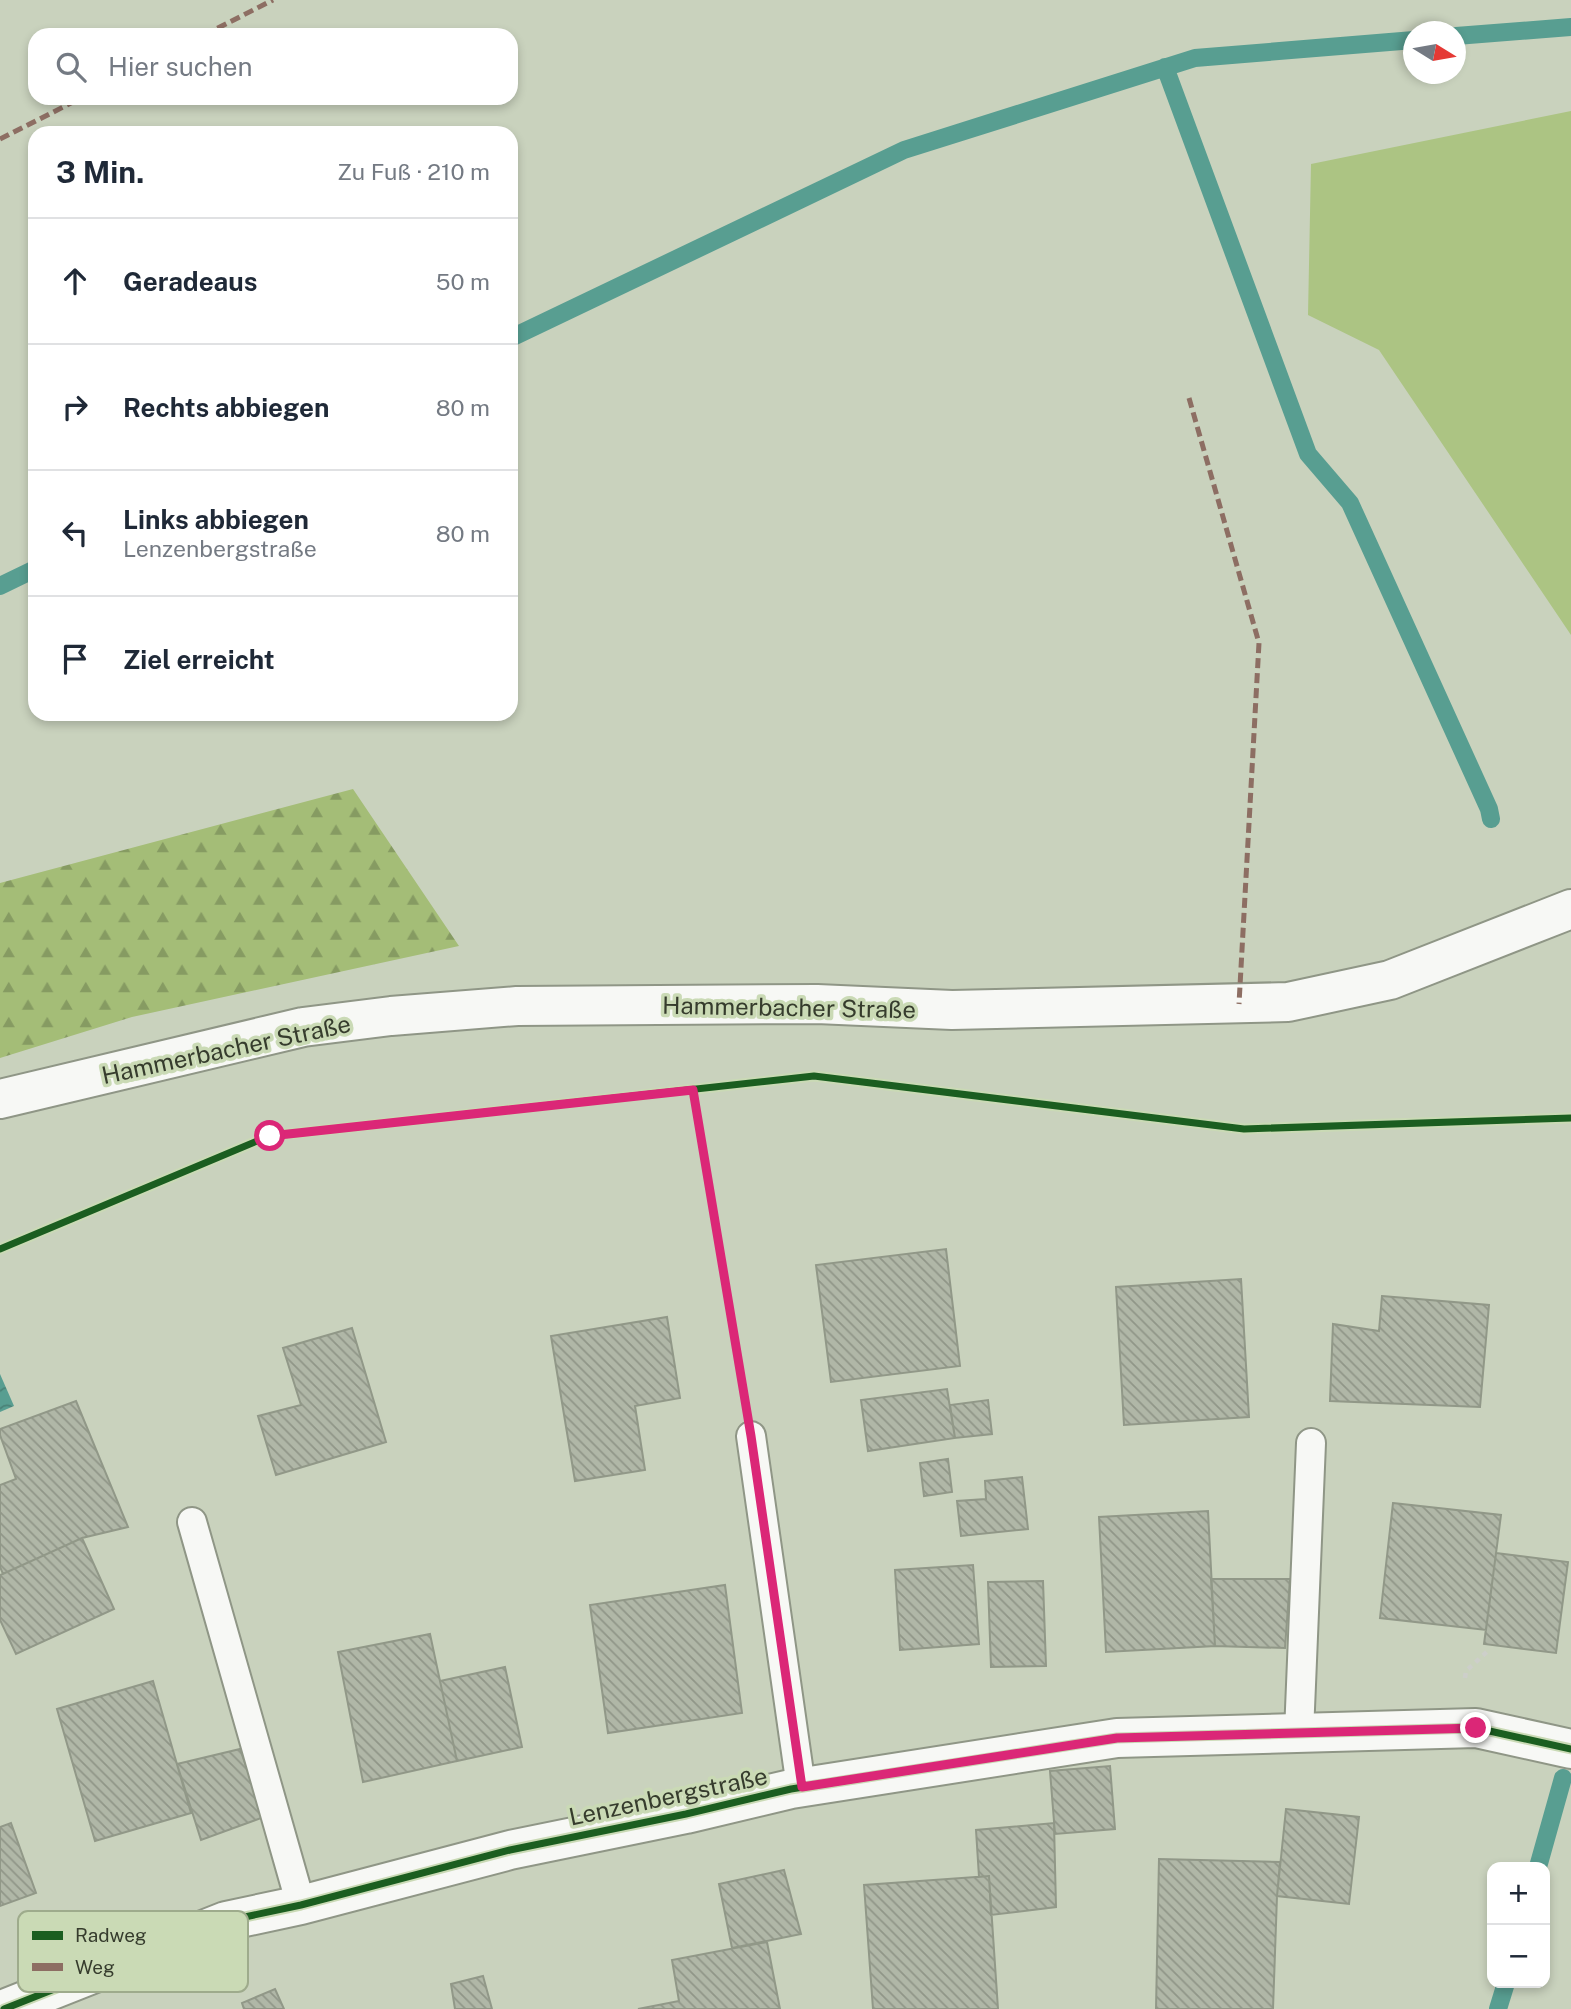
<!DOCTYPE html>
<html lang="de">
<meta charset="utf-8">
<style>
body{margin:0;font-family:"Public Sans",sans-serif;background:#f6f6f7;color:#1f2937}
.controls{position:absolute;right:21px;bottom:21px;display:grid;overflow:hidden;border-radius:14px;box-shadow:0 4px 10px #0003}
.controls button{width:63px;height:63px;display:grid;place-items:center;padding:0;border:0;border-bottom:2px solid #e0e1e3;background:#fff;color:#1f2937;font:35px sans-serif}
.compass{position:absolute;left:1403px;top:21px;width:63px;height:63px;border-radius:50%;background:#fff;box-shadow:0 4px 10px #0003;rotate:101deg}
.stop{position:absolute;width:21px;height:21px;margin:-16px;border:5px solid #db2777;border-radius:50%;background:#fff}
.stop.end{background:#db2777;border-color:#fff;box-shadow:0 2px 7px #0008}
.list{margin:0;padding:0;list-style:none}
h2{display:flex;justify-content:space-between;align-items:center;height:91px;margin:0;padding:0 28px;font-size:30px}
h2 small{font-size:23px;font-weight:400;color:#747a83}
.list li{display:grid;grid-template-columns:46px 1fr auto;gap:21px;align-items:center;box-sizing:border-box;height:126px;padding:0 28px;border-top:2px solid #e0e1e3}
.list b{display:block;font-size:26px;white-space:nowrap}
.list p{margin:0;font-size:23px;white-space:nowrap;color:#747a83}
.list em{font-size:23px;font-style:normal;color:#747a83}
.icon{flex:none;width:38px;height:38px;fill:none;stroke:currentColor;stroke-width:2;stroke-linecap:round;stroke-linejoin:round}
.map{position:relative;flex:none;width:1571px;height:2009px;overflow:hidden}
.search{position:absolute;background:#fff;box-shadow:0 4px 10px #0003;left:28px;top:28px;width:490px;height:77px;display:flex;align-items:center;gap:18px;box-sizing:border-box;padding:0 24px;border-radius:21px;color:#747a83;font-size:26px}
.panel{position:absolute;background:#fff;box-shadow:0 4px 10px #0003;left:28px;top:126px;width:490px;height:595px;border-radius:21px}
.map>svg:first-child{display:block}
.grass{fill:#acc483}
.forest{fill:url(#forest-firs)}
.water{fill:url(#water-waves)}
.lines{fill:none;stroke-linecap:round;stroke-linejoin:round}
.stream{stroke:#589e91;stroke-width:18}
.building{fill:url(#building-back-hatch);stroke:#919888;stroke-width:2}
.lane-casing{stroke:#8f9686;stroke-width:32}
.street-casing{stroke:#8f9686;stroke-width:42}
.secondary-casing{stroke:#8f9686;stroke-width:42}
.path{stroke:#cdcfca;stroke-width:4.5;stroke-dasharray:5 5;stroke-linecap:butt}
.lane{stroke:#f7f8f5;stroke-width:28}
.street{stroke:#f7f8f5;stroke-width:38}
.secondary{stroke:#f7f8f5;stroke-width:38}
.quiet{stroke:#8d6e63;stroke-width:5;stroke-dasharray:10 5;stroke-linecap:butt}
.cycleway-casing{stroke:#cadab5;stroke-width:11}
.cycleway{stroke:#1b5e20;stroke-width:7}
.route{stroke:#db2777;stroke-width:9}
.labels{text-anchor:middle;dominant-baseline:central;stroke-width:7;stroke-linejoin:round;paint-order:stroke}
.street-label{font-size:24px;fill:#363c2d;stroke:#cadab5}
.key{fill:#cadab5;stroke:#9eab8c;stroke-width:2}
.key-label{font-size:19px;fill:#363c2d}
</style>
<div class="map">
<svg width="1571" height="2009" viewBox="0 0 1571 2009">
<defs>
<pattern id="forest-firs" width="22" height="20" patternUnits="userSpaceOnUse" patternTransform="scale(1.75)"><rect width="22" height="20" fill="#a4bd77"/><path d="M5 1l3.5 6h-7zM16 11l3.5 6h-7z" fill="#869b62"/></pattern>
<pattern id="water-waves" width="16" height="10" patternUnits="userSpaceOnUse" patternTransform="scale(1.75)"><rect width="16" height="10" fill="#589e91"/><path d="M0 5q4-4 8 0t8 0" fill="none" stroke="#4a8277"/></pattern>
<pattern id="building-back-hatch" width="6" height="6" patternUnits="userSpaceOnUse" patternTransform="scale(1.75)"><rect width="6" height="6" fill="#b0b7a7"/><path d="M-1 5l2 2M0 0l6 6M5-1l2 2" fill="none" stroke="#909688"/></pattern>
</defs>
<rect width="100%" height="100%" fill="#c9d2bd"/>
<path class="grass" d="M1571,111V635L1379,350L1308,315L1311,164Z"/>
<path class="forest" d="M353,789L459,946L132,1017L0,1058V883Z"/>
<path class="water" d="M0,1374L14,1406L0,1412Z"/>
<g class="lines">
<path class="stream" d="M1456,36L1571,27
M1165,67L1308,454L1350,503L1489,809L1491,819
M511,338L904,150L1195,58L1414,40
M0,586L35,569
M1538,1867L1563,1778
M1498,2009L1506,1983"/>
</g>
<path class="building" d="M946,1249L960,1366L831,1382L816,1265Z
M1241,1279L1249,1417L1124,1425L1116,1287Z
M1382,1296L1489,1305L1480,1407L1330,1401L1333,1324L1379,1331Z
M667,1317L680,1398L635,1406L645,1470L575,1481L551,1336Z
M352,1328L386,1442L276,1475L258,1416L301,1405L283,1348Z
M947,1389L955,1438L868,1451L861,1400Z
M988,1400L992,1434L955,1438L950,1405Z
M76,1401L128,1527L82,1538L3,1574L0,1567V1485L16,1479L0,1435V1429Z
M948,1459L952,1492L924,1496L920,1463Z
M1022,1477L1028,1529L961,1536L957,1501L986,1499L985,1481Z
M1393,1503L1501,1515L1486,1630L1380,1618Z
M1208,1511L1215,1646L1106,1652L1099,1517Z
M82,1538L114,1609L16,1654L0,1620V1575Z
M1496,1553L1568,1562L1556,1653L1484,1644Z
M973,1565L979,1644L900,1650L895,1570Z
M1211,1579H1290L1285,1648L1215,1646Z
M1043,1581L1046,1666L991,1667L988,1582Z
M725,1585L742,1713L608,1733L590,1605Z
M430,1634L457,1761L363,1782L338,1652Z
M505,1667L522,1747L457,1761L440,1681Z
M153,1681L191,1813L95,1841L57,1709Z
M240,1749L264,1817L201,1840L177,1764Z
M1110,1766L1115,1829L1055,1834L1050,1771Z
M1286,1809L1359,1817L1349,1904L1277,1896Z
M11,1823L36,1893L0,1906V1827Z
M1054,1823L1056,1907L991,1915L989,1876L979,1877L976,1830Z
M1159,1859L1280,1862L1277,1896L1273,2009H1156Z
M784,1870L801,1934L732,1948L719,1884Z
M989,1876L998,2009H873L864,1885Z
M767,1942L780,2009H638L679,2001L672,1960Z
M483,1976L492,2009H455L451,1984Z
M275,1989L284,2009H244L242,2003Z"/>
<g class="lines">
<g class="lane-casing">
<path id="lane" d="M751,1436L801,1787
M192,1522L301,1905
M1299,1733L1311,1443"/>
</g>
<g class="street-casing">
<path id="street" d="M4,2009L226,1921L301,1905L510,1850L686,1814L791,1789L1117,1738L1476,1728L1571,1749"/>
</g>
<g class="secondary-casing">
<path id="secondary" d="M0,1099L303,1027L391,1016L517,1006L817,1004L952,1010L1288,1002L1390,980L1571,909"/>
</g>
<path class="path" d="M693,1090L744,1393
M1465,1678L1466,1671L1490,1649"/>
<use href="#lane" class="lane"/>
<use href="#street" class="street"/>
<use href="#secondary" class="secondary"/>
<path class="quiet" d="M204,35L273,0
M0,139L81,98
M1189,398L1259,643L1239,1004"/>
<g class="cycleway-casing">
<path id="cycleway" d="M0,1249L269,1136L814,1076L1244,1129L1571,1118
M4,2009L226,1921L301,1905L510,1850L686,1814L791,1789L1117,1738L1476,1728L1571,1749"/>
</g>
<use href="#cycleway" class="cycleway"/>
</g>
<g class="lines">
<path class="route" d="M270,1136L693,1090L751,1436L802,1787L1117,1738L1476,1728"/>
</g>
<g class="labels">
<g class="street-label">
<text transform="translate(789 1007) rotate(1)">Hammerbacher Straße</text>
<text transform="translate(226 1049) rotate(-12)">Hammerbacher Straße</text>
<text transform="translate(668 1796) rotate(-12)">Lenzenbergstraße</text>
</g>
</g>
<rect x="18" y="1911" width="230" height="81" rx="10" class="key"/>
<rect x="32" y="1931" width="31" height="9" fill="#1b5e20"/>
<rect x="32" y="1963" width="31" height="8" fill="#8d6e63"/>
<g class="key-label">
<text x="75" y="1942">Radweg</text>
<text x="75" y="1974">Weg</text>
</g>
</svg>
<div class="controls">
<button>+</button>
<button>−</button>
</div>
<svg class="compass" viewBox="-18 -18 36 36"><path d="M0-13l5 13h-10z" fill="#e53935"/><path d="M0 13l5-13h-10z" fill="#747a83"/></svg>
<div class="stop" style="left:270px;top:1136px"></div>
<div class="stop end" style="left:1476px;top:1728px"></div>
<div class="search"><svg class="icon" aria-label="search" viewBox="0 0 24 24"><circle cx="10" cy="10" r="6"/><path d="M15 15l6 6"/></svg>Hier suchen</div>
<section class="panel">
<h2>3 Min.<small>Zu Fuß · 210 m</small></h2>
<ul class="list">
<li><svg class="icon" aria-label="ahead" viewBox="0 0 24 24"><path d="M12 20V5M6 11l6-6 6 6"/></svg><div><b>Geradeaus</b></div><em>50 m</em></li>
<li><svg class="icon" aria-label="right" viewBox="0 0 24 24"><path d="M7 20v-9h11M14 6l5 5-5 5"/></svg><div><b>Rechts abbiegen</b></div><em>80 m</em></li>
<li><svg class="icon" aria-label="left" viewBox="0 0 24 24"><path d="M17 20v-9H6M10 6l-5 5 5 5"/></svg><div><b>Links abbiegen</b><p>Lenzenbergstraße</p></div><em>80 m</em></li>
<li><svg class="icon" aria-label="arrive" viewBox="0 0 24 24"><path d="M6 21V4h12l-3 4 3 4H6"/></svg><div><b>Ziel erreicht</b></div></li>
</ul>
</section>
</div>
